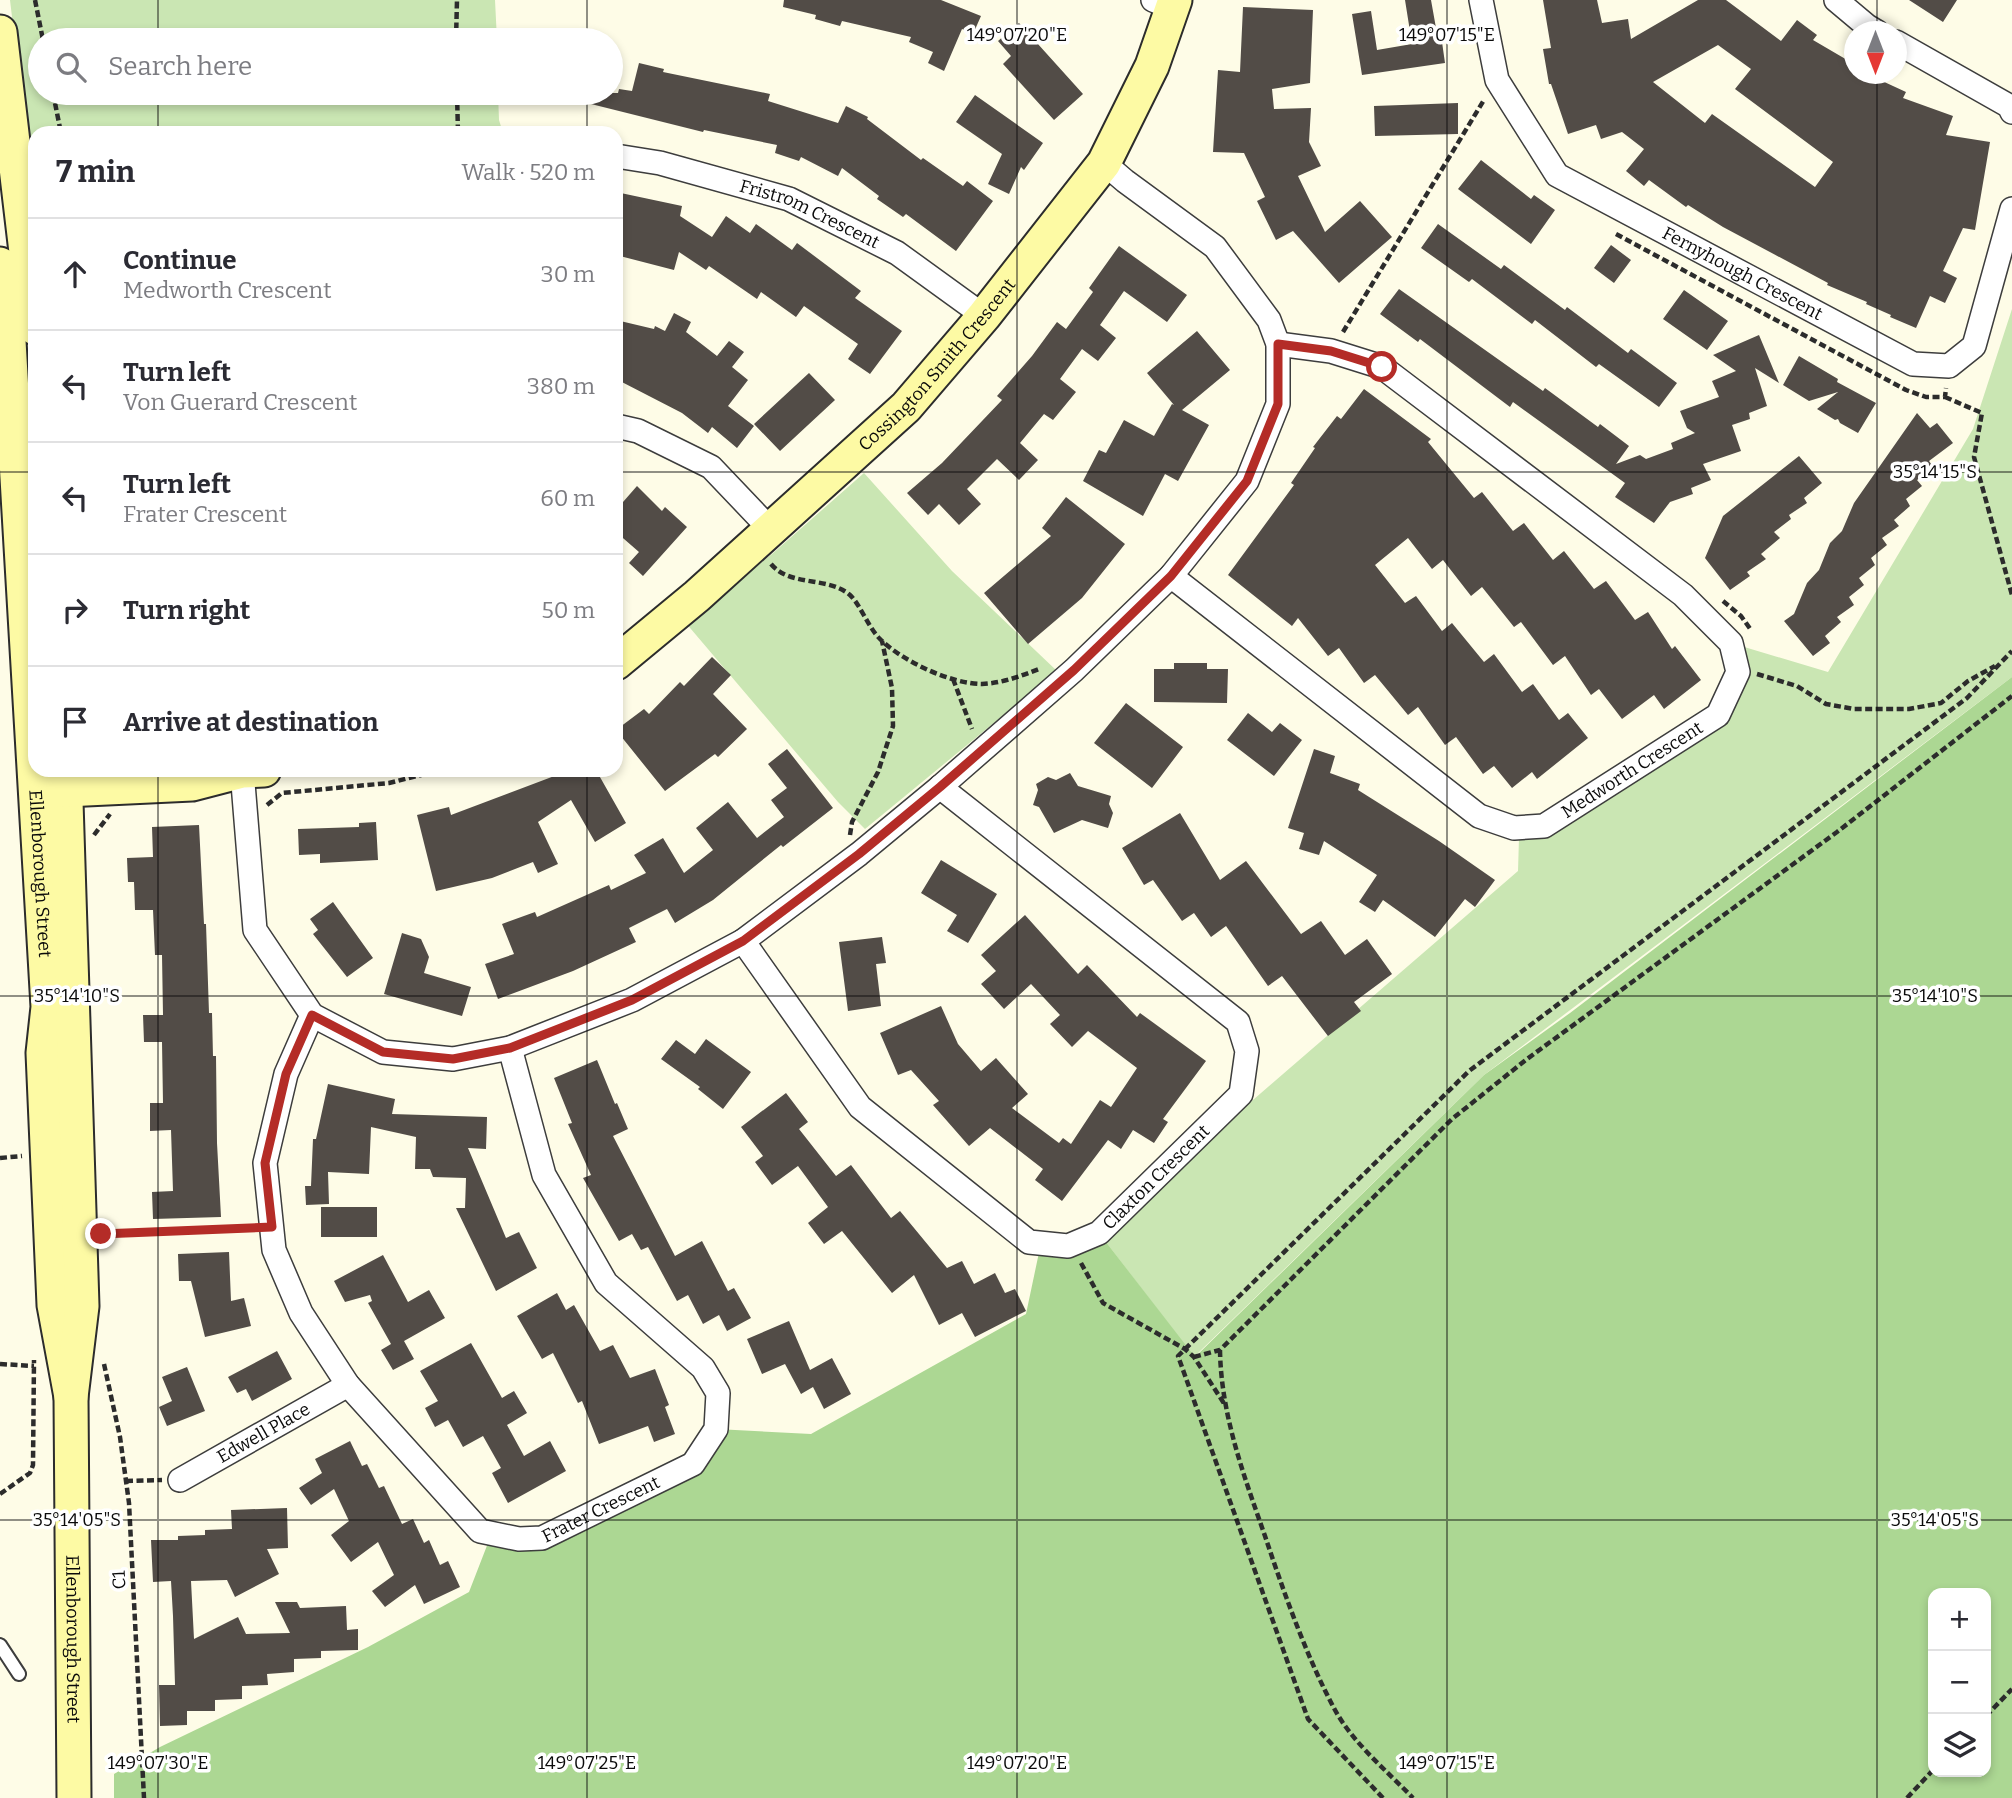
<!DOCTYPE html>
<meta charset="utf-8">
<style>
body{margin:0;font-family:Bitter,serif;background:#f2f2f3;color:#2b2b33}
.controls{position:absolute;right:21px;bottom:21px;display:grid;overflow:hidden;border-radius:14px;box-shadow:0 4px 10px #0003}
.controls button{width:63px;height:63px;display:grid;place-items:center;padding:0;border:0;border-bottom:2px solid #e1e1e2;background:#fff;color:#2b2b33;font:35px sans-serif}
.compass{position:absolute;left:1844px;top:21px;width:63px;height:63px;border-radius:50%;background:#fff;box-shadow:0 4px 10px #0003;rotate:180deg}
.stop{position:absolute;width:21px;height:21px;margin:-16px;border:5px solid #b42c27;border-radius:50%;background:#fff}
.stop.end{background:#b42c27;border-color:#fff;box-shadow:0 2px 7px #0008}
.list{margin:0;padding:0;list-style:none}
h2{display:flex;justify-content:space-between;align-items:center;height:91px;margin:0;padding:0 28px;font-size:30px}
h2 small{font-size:23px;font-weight:400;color:#7c7c81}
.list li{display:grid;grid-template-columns:46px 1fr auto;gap:21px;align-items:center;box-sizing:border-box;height:112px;padding:0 28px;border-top:2px solid #e1e1e2}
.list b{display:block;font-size:26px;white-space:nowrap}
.list p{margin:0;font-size:23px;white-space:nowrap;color:#7c7c81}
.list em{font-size:23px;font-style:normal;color:#7c7c81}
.icon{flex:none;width:38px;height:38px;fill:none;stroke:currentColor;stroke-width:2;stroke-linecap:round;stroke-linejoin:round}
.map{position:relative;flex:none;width:2012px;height:1798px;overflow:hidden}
.search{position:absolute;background:#fff;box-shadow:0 4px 10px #0003;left:28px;top:28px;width:595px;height:77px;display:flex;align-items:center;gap:18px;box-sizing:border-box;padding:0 24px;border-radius:38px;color:#7c7c81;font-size:26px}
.panel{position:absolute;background:#fff;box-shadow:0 4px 10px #0003;left:28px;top:126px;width:595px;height:651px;border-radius:21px}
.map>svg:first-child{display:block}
.green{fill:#cae6b3}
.forest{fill:#acd793;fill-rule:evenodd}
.building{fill:#524c47;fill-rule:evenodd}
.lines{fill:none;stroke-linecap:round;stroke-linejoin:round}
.lane-casing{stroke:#3d3d3d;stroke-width:16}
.street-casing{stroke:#3d3d3d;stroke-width:26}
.secondary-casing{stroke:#2c2c2c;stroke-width:37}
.path{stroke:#2c2c2c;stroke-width:4.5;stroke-dasharray:7 3.5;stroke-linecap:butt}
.lane{stroke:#fff;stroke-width:12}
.street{stroke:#fff;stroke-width:23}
.secondary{stroke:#fdfaa4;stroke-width:33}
.route{stroke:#b42c27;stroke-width:9}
.ticks{fill:none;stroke:#0a0a0a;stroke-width:2;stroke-opacity:0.45}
.labels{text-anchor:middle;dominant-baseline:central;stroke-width:7;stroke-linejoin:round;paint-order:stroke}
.street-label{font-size:18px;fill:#0a0a0a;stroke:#fff}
.ticks-label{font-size:18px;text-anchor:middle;fill:#0a0a0a;stroke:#fff;stroke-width:7;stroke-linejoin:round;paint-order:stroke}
</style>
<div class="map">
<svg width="2012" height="1798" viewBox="0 0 2012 1798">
<rect width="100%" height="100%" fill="#fefce7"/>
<path class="green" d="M10,0H495L497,40H40V93H498L499,120L503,133H35V211Z
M2012,309V677L1484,1075L1194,1357L1099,1233L1518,871L1519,838L1718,715L1735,680L1731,643L1828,672L1973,429Z
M864,473L952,571L1057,671L865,829L838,802L685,622L772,554Z"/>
<path class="forest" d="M2012,677V1798H114V1774L160,1747L368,1647L469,1592L488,1543L542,1538L693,1464L716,1429L811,1434L1026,1314L1041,1243L1099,1233L1195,1357L1484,1075L1570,1013ZM1933,1593H1986V1772H1933Z"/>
<path class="building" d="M784,0H941L981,16L973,34L962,29L944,71L928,63L933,52L909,42L911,37L842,21L840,26L815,19L816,15L783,7Z
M1405,0H1431L1436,28H1440L1445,63L1362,75L1352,14L1371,11L1377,50L1412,44Z
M1543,0H1597L1602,23L1628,19L1631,39L1698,0H1726L1781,41L1797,20L1817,35L1813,40L1854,64V74H1867L1906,92L1903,98L1953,116L1946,135L1990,142L1975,230L1963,228L1943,271L1957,278L1945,303L1930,296L1916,328L1890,317L1891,315L1866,304L1867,302L1827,285L1828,283L1723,227L1688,205L1686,207L1649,180L1644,186L1626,171L1644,149L1622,132L1601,139L1596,125L1568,134L1551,84H1549L1543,49L1551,48ZM1718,45L1751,69L1735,89L1833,162L1815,187L1712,114L1705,123L1653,82Z
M1909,0H1957L1943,22Z
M1243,7L1313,10L1310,83L1272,89L1274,109L1311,108L1309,142L1321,166L1298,176L1325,232L1360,201L1392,237L1339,283L1293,231L1276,240L1257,201L1265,197L1244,153L1213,152L1218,70L1240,72Z
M1019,23L1083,94L1054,120L1003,64L1011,56L998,41Z
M639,63L664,69L663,72L770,94L768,101L838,123L846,106L868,117L867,119L921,160L923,158L963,186L967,181L993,201L956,251L906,214L903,217L877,199L879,196L842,168L838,176L801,157L799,161L775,153L777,145L704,130L703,132L575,100L576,93H618L619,89L632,91Z
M975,95L1043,143L1024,170L1021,167L1009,194L988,184L1002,154L956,122Z
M1458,103V134L1375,136L1374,106Z
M1481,160L1531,199L1534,195L1555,210L1531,244L1458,189Z
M616,192L682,206L680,216L712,237L726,216L750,233L756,224L792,250L797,243L861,291L855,298L902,331L870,374L848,359L858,344L804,306L796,317L761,292L757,299L709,266L706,270L679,252L674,270L616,255Z
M1438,224L1501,269L1504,265L1565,310L1567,307L1628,353L1631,349L1677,383L1659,407L1599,364L1596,367L1535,320L1532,324L1472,279L1469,282L1421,248Z
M1611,245L1631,260L1614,283L1594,268Z
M1119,246L1187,295L1167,322L1124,291L1100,325L1116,338L1098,361L1082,349L1060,379L1076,392L1053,420L1044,414L1020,443L1038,460L1019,480L997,459L967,489L981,504L959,525L939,504L928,515L907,493L942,463L1002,400L997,396L1032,356L1057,322L1066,329L1093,292L1089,288Z
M1399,289L1543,391L1545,388L1598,427L1600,424L1629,446L1616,464L1640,455L1646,459L1673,449L1671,443L1695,433L1687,428L1680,411L1719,397L1712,381L1736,371L1713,355L1759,335L1779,383L1755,368L1767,406L1749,413L1750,419L1732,425L1741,451L1703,464L1711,480L1691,488L1693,494L1670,502L1654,523L1615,497L1625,483L1513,402L1510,407L1420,339L1418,342L1380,314Z
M1684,290L1728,321L1707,350L1663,319Z
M674,313L691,322L686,332L717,356L729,341L744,352L732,367L748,380L728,406L754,426L737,448L712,427L708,433L682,413L616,379V320L654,329L655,326L665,331Z
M1197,331L1230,370L1182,410L1209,425L1178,481L1165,474L1143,516L1083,481L1099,450L1106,453L1124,420L1154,436L1172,404L1174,405L1147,373Z
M1799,356L1838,379L1837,382L1876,403L1858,433L1840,423L1838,419L1835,420L1817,409L1838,392L1809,401L1783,385Z
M809,373L835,400L780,451L754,424Z
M1364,389L1431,439L1428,442L1474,498L1482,492L1513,531L1524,523L1553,560L1564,551L1594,589L1606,581L1635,620L1648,612L1672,649L1675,646L1701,680L1664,709L1654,695L1622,719L1599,689L1591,695L1565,656L1553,665L1521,622L1514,627L1482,587L1471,596L1443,560L1432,569L1408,538L1375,565L1405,603L1416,596L1442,631L1452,623L1484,662L1494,654L1522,692L1533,684L1559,720L1568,713L1588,738L1537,779L1532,772L1512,788L1494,766L1483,774L1456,737L1445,745L1418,707L1408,715L1375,675L1364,683L1339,648L1328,656L1298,618L1292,626L1228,575L1294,485L1291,483L1315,448L1313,447L1337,416L1341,419Z
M1917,413L1930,428L1937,423L1953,443L1929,461L1934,468L1917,480L1922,486L1906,499L1910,506L1894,520L1899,526L1882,538L1887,545L1871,558L1875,565L1859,578L1864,585L1849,597L1854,605L1837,617L1841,622L1825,636L1830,643L1813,656L1784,621L1794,614L1807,583L1819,570L1830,543L1842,531L1854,503Z
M1799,456L1822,483L1804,498L1807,503L1789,515L1791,519L1774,532L1780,538L1761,554L1766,559L1747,572L1750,576L1730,590L1705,558L1723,516Z
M637,486L662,511L665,507L687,527L643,576L629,563L639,552L616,532V510Z
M1066,497L1125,544L1082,598L1028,644L984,593L1051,536L1042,528Z
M712,657L731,675L713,694L747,729L718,757L715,754L665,791L616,730L644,709L649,714L680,682L684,686Z
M1174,663H1207V669H1228L1227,703L1154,702V669H1174Z
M1126,703L1183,747L1152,788L1094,743Z
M1248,713L1272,732L1280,723L1302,740L1274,776L1227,740Z
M787,749L833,808L783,847L781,845L713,900L675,923L667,909L629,928L636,942L573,971L498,999L485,964L514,954L502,924L535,912L537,917L609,885L611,890L646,873L634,855L663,838L684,873L713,850L696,828L728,802L757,838L784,817L771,800L787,788L768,764Z
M1314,749L1335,756L1330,773L1360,784L1358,790L1439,841L1495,880L1475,907L1465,899L1435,937L1383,900L1375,912L1359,902L1377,875L1324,841L1319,855L1299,849L1304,833L1288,828Z
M554,770H596L626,823L595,842L571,800L538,822L558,864L538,873L533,862L492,878L436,891L417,815L449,807L451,815L557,775Z
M1070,773L1078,786L1111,796L1109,804L1113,813L1108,828L1082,820L1054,833L1039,807L1033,805L1038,790L1036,784L1048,777L1056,780Z
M1180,813L1220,880L1246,861L1301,934L1321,921L1345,955L1367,939L1392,974L1354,1002L1361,1011L1328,1036L1282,976L1268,986L1226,926L1211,937L1194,913L1182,921L1153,880L1144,885L1122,848Z
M376,822L378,860L320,863V854L299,855L298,829L359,827V823Z
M199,825L204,924H206L209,1013H212L213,1056H216L217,1143L221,1217L153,1219L152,1192L173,1191L171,1130L150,1131V1103H163L162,1042H144L143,1015H163L162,955H155L153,910H135L134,882H128L127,858L153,857L152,827Z
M941,860L997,894L968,943L947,931L957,915L921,893Z
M333,902L373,958L347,977L313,934L318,930L310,919Z
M1025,915L1078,974L1087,965L1137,1017L1140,1013L1206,1061L1163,1119L1168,1122L1154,1143L1133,1130L1121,1149L1108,1140L1062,1201L1035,1180L1043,1169L990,1128L969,1146L933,1105L939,1101L911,1070L898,1075L880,1033L941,1006L958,1044L981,1071L996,1058L1028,1094L1012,1108L1059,1143L1063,1138L1071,1144L1100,1100L1111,1107L1137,1068L1088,1031L1072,1047L1050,1024L1060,1015L1031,984L1004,1009L981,984L996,971L981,955Z
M402,933L421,939L429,957L424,973L471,987L462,1016L384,994Z
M882,937L886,963L876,964L881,1006L848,1011L839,942Z
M706,1039L751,1072L723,1109L698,1089L700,1087L661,1059L676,1040L695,1054Z
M597,1060L615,1104L617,1103L628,1129L613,1136L675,1256L702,1241L728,1291L734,1288L751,1318L727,1331L719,1315L703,1324L688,1295L677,1301L648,1247L641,1250L632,1234L619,1241L583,1178L591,1175L568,1124L572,1123L554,1078Z
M328,1084L395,1099L392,1114L487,1117L486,1149L468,1148L506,1238L519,1232L537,1268L496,1291L456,1208H465L466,1178L433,1177L430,1169H415L416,1137L371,1127L369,1174L328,1172L329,1204L306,1205L305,1186H311L313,1139H316Z
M786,1093L808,1122L799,1129L836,1176L851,1165L891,1218L900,1211L947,1268L962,1261L974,1284L995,1273L1005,1293L1015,1289L1026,1311L975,1337L962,1313L939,1325L914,1275L892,1293L842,1231L824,1244L808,1223L828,1207L798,1166L772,1185L755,1162L763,1156L741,1127Z
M321,1207H377V1237H321Z
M229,1252L231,1301L244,1298L251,1326L205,1337L191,1281H179L178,1254Z
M383,1255L408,1302L429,1290L445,1318L404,1341L414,1359L393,1370L381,1350L391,1344L368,1303L372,1301L370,1295L345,1302L334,1281Z
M557,1293L566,1310L574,1305L600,1351L613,1345L630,1378L655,1369L669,1405L665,1407L675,1434L654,1442L648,1426L599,1444L582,1401L578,1403L553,1353L542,1359L517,1316Z
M789,1321L810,1370L832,1358L851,1394L824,1409L813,1387L801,1394L785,1364L762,1374L747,1339Z
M471,1343L502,1398L514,1391L527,1413L507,1425L524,1456L550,1441L566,1471L508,1503L492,1473L501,1468L483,1436L463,1447L448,1420L435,1427L425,1408L438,1401L420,1371Z
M277,1351L292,1379L252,1401L246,1389L237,1393L228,1377Z
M187,1367L205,1411L167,1426L159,1407L172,1401L162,1377Z
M350,1441L362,1466L367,1464L379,1488L384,1486L402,1524L413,1519L424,1543L429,1540L440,1565L448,1561L460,1587L424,1604L415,1585L385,1607L372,1591L394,1575L378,1542L351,1562L331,1535L349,1521L334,1489L311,1505L299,1488L322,1473L315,1459Z
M287,1508L288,1548L267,1549L279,1574L235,1597L227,1580L191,1581L194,1639L238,1617L246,1634L290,1633L275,1602H297L300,1608L346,1606L347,1630L358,1629V1650L321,1651V1658L294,1659V1672L267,1674L268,1685L242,1686V1699L215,1700V1711H187V1725L160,1726L159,1685H175L173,1616L171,1581L153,1582L151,1540H178V1536L205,1535V1530L232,1529L231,1510Z"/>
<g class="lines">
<g class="lane-casing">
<path id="lane" d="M0,1645L19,1674"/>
</g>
<g class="street-casing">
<g id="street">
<path d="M1153,0L1173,8"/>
<path id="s1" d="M1481,0L1497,80L1557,175L1913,364L1949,366L1974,346L2012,209"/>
<path d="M1836,0L1867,26L1877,32"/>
<path d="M1896,42L2009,106L2012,112"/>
<path id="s2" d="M616,156L660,163L789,199L897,253L984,316"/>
<path d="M616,426L638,431L711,467L770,529"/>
<path id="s3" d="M1171,576L1479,816L1514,828L1544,826L1718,715L1738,672L1731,643L1683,595L1382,367L1331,351L1278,344"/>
<path d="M242,771L255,930L312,1015L383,1052L453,1059L510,1048L632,1000L743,941L859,854L940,787L1074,670L1171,576L1247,481L1278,404V344L1269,320L1215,247L1125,181L1104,163"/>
<path id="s4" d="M743,941L860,1107L1029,1242L1068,1246L1099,1233L1241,1094L1247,1051L1238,1022L940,787"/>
<path id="s5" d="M312,1015L286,1074L265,1163L274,1250L301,1313L348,1385L480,1531L519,1539L542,1538L693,1464L716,1429L718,1393L703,1368L606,1283L544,1175L510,1048"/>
<path id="s6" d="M180,1480L348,1385"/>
</g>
</g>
<g class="secondary-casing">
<g id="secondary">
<path d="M0,32L35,328"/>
<path id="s7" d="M0,264L9,341L48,1007L43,1053L54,1305L71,1397"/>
<path id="s8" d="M616,663L697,596L906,407L984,316L1104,163L1152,66L1175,0"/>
<path id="s9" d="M65,770L82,1306L71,1397L74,1798"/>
<path d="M44,791L192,784L242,771L264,770"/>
</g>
</g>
<path class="path" d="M35,0L43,40
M456,40L457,0
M53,93L61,133
M457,93L458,133
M1616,234L1906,390L1926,397H1945L1946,388
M1343,332L1484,100
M1945,397L1982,413L1974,457L2012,595
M771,564C790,587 828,576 850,595C860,604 868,627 880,639C902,661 951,684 982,684C1003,683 1021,676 1039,669
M1723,601L1741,616L1751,630
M1757,674L1797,686L1826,704L1854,709H1909L1941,703L1968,681L1995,666
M953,679L972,729
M267,805L282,793L389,783L441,770
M94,835L110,814
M850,835L852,822L878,772L893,726L892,688L882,641
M0,1158L22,1156
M105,1233L250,1228
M1081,1263L1103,1303L1185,1349L1194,1357L1225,1405
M1220,1350C1221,1415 1244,1476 1265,1536C1284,1593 1307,1658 1335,1710C1353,1743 1387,1771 1413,1798
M1194,1357L1220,1350L1452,1119L1527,1059L1837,832L2012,696
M0,1364L34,1366
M104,1364L120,1437L129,1503L144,1798
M126,1481L162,1480
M0,1494L30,1473L33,1465L34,1360
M1986,1716L2012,1689
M1383,1798L1308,1719L1178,1356L1469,1071L1967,698L2012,651
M1907,1798L1933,1770"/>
<use href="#lane" class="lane"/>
<use href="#street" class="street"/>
<use href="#secondary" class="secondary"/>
</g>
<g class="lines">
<path class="route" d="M101,1234L272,1227L265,1163L286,1074L312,1015L383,1052L453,1059L510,1048L632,1000L743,941L859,854L940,787L1074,670L1171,576L1247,481L1278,404V344L1331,351L1382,367"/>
</g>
<path class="ticks" d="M158,0V40M587,0V40M1017,0V1798M1447,0V1798M1877,0V32M1877,74V1798M158,93V133M587,93V133M0,472H35M616,472H2012M158,770V1798M587,770V1798M0,996H2012M0,1520H2012"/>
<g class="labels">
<g class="street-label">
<text stroke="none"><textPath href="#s2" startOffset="203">Fristrom Crescent</textPath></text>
<text stroke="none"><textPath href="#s1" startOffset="404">Fernyhough Crescent</textPath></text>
<text stroke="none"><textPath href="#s8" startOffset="439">Cossington Smith Crescent</textPath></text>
<text stroke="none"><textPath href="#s3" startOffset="562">Medworth Crescent</textPath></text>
<text stroke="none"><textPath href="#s7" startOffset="611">Ellenborough Street</textPath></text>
<text stroke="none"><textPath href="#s4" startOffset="572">Claxton Crescent</textPath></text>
<text stroke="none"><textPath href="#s6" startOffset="96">Edwell Place</textPath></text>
<text stroke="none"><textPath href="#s5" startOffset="723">Frater Crescent</textPath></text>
<text transform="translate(119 1580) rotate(-93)">C1</text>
<text stroke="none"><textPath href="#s9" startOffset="870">Ellenborough Street</textPath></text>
</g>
</g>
<g class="ticks-label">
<text x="1017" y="41">149°07'20"E</text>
<text x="1447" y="41">149°07'15"E</text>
<text x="1935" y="478">35°14'15"S</text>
<text x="1935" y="1002">35°14'10"S</text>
<text x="77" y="1002">35°14'10"S</text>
<text x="1935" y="1526">35°14'05"S</text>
<text x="77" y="1526">35°14'05"S</text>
<text x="158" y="1769">149°07'30"E</text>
<text x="587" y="1769">149°07'25"E</text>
<text x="1017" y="1769">149°07'20"E</text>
<text x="1447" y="1769">149°07'15"E</text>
</g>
</svg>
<div class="controls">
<button>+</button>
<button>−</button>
<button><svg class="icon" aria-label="layers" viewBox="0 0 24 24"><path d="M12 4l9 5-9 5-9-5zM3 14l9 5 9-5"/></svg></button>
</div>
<svg class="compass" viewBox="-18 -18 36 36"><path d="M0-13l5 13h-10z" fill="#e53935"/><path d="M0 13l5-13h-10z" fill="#7c7c81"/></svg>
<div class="stop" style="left:1382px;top:367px"></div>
<div class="stop end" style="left:101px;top:1234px"></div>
<div class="search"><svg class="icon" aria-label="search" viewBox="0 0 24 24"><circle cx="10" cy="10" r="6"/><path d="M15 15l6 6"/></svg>Search here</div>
<section class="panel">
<h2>7 min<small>Walk · 520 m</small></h2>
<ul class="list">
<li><svg class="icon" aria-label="ahead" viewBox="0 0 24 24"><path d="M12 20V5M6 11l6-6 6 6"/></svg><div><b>Continue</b><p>Medworth Crescent</p></div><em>30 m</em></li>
<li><svg class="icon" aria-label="left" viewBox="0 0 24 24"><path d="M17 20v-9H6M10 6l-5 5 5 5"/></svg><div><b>Turn left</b><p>Von Guerard Crescent</p></div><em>380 m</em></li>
<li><svg class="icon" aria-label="left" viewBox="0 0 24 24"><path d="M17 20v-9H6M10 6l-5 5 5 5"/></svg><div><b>Turn left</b><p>Frater Crescent</p></div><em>60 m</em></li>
<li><svg class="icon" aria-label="right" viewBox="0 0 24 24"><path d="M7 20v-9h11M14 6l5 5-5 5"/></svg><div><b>Turn right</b></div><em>50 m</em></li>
<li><svg class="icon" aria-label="arrive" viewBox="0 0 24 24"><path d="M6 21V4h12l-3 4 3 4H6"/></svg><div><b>Arrive at destination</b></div></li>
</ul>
</section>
</div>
